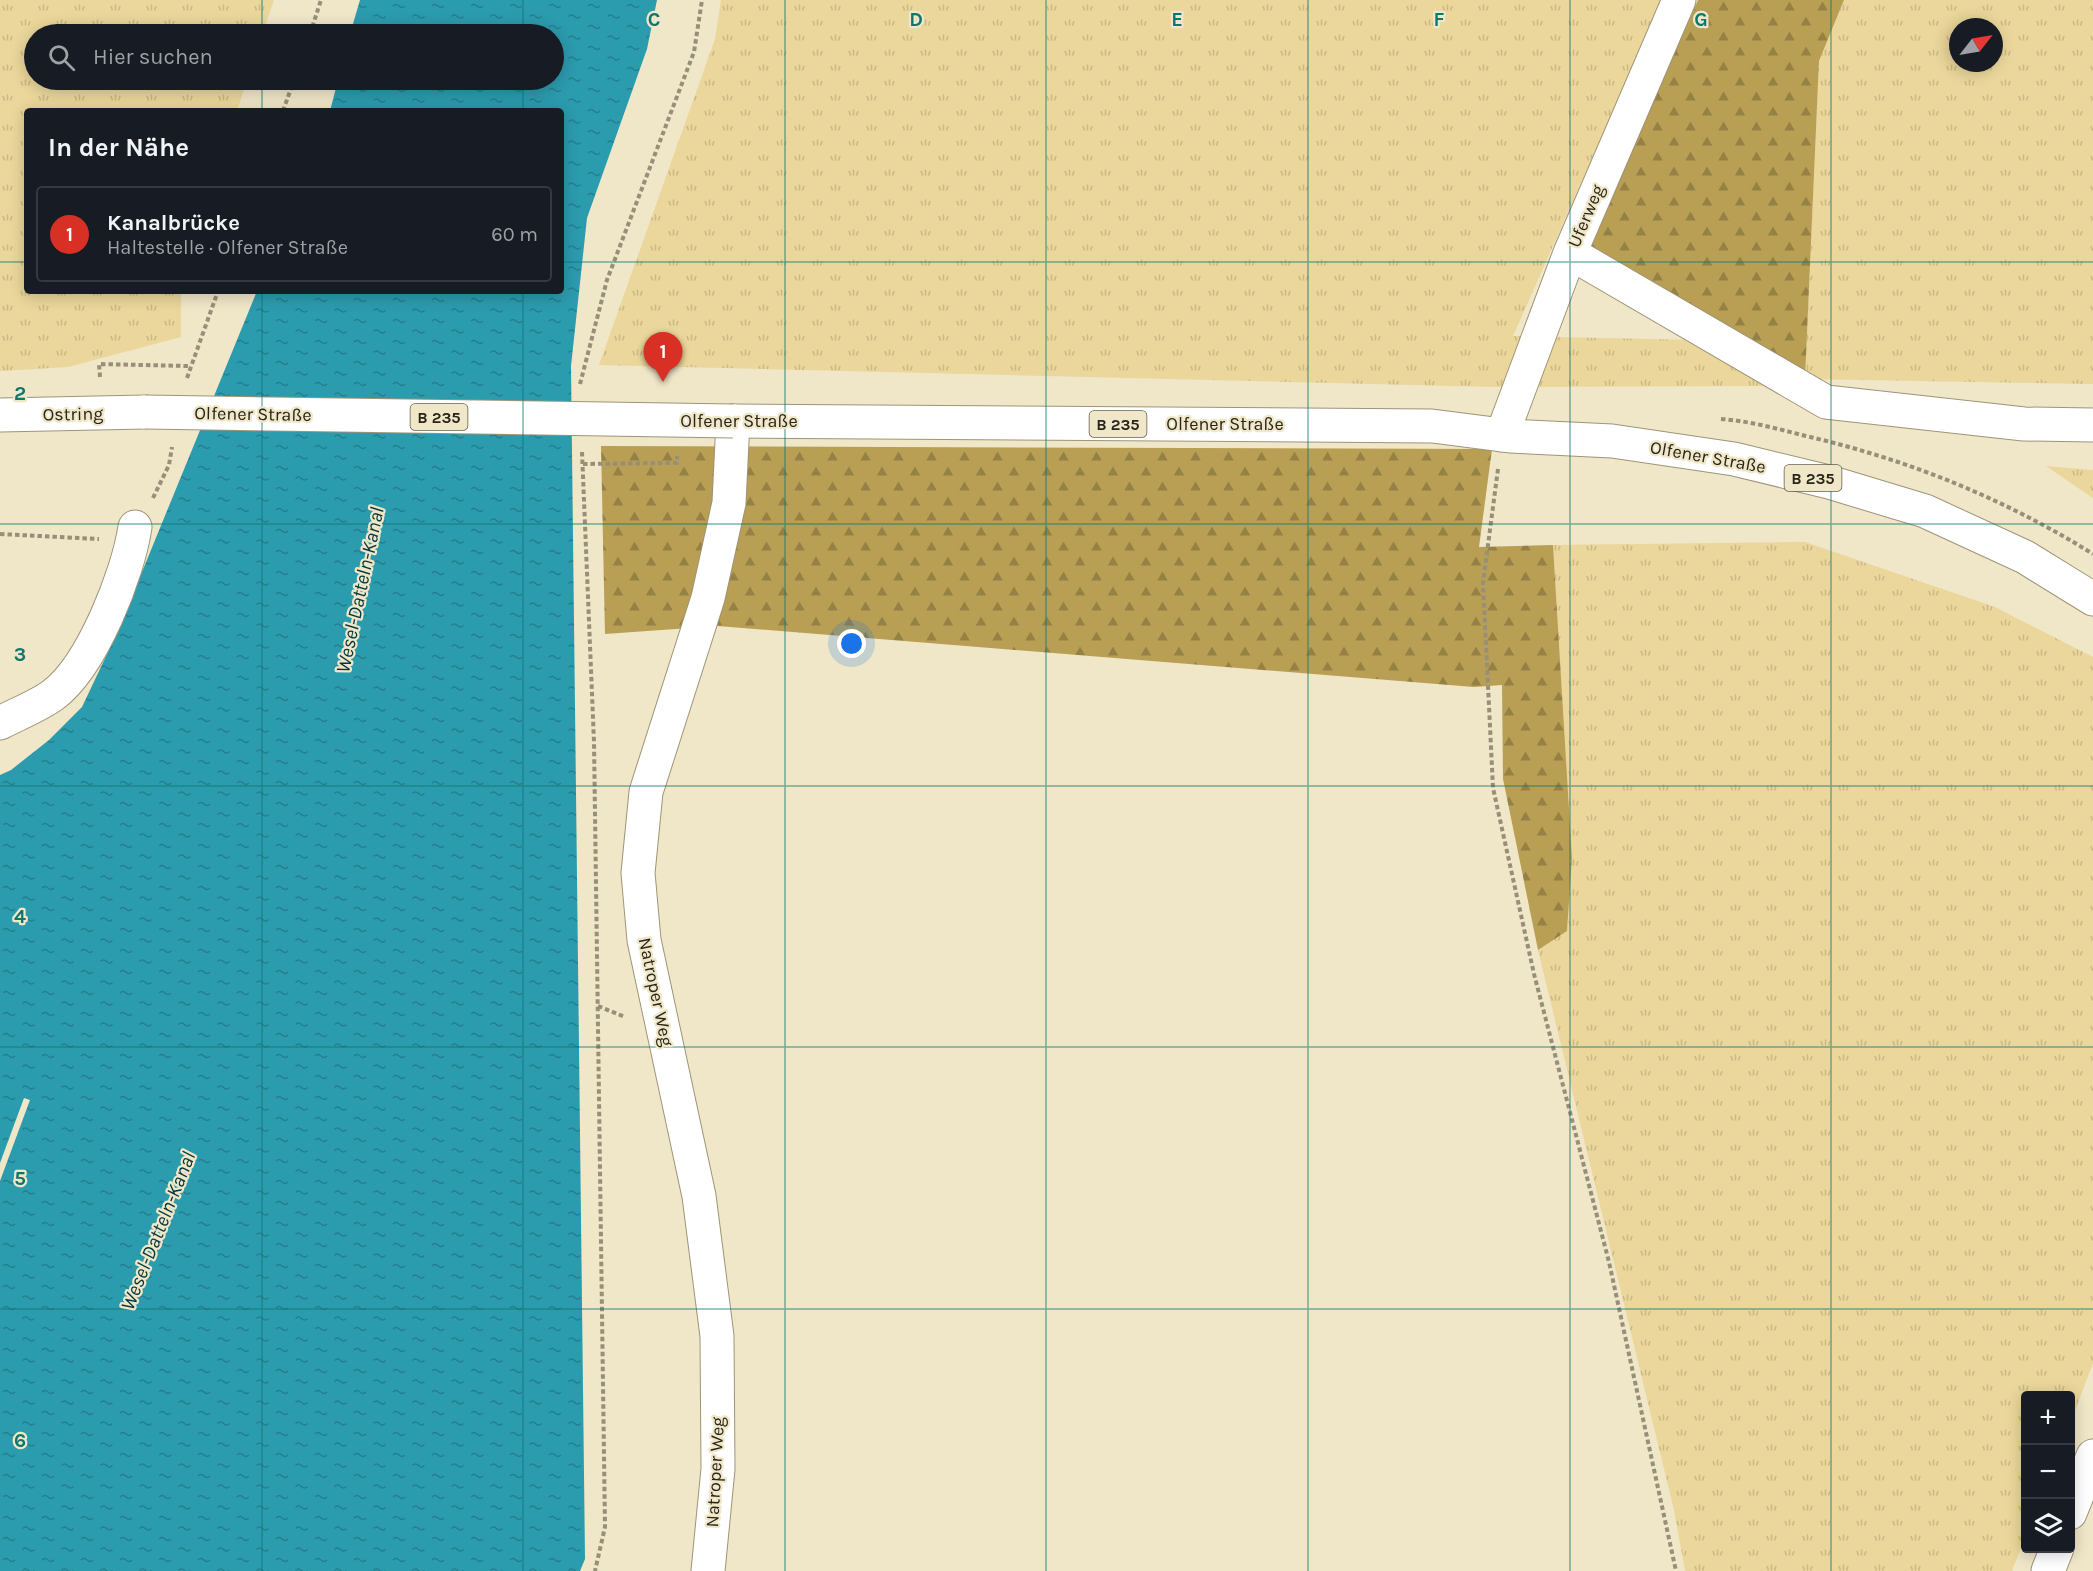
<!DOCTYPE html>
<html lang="de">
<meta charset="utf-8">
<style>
body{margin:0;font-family:Karla,sans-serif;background:#20242c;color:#f1f3f6}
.controls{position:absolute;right:18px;bottom:18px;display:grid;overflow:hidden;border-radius:6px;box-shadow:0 3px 15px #0003}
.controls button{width:54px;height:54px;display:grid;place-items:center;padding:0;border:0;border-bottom:2px solid #363941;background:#171b24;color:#f1f3f6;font:30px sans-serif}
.compass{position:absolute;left:1949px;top:18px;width:54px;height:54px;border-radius:50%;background:#171b24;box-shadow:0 3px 15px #0003;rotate:59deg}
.you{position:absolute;left:852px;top:644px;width:21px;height:21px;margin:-15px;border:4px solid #fff;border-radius:50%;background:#1a73e8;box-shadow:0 0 0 9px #1a73e833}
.badge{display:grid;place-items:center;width:39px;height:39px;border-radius:50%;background:#d93025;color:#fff;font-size:20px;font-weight:700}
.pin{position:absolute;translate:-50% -50px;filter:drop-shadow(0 2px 3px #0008)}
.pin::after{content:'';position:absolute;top:32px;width:21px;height:18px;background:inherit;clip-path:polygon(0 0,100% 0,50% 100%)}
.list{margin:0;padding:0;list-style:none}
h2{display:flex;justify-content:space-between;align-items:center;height:78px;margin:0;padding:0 24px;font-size:26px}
h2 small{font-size:20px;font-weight:400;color:#9ea1a6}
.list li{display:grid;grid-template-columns:39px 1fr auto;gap:18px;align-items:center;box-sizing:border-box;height:96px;margin:0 12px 12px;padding:0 12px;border:2px solid #363941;border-radius:6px}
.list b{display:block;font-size:22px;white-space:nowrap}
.list p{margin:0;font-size:20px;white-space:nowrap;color:#9ea1a6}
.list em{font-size:20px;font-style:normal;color:#9ea1a6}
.icon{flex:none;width:33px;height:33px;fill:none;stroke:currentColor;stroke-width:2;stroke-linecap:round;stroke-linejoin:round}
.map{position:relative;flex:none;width:2093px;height:1571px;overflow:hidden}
.search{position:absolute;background:#171b24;box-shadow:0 3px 15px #0003;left:24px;top:24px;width:540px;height:66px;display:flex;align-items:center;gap:15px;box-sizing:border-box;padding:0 21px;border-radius:33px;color:#9ea1a6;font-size:22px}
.panel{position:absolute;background:#171b24;box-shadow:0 3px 15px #0003;left:24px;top:108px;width:540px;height:186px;border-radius:6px}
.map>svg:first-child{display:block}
.grass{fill:url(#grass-tufts);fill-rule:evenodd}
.forest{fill:url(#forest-firs)}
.water{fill:url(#water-ripples)}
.pier{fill:#f0e6c8}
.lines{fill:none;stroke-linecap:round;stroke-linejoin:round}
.minor-casing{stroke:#9e9478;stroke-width:35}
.major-casing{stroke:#9e9478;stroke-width:35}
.path{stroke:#968f79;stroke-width:4;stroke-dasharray:4.5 3;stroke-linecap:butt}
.minor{stroke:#fff;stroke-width:33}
.major{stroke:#fff;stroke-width:33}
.major-bridge-casing{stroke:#9e9478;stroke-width:35;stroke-linecap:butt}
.major-bridge{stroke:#fff;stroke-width:33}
.grid{fill:none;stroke:#0f766e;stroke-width:1.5;stroke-opacity:0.55}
.labels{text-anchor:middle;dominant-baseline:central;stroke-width:4.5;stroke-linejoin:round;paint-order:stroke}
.shield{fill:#f0e6c8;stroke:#635e4d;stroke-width:1.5}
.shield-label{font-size:16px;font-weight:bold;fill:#272418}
.street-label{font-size:18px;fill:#272418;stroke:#f0e6c8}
.water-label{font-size:20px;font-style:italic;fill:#02363e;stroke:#f0e6c8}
.grid-label{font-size:20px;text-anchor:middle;font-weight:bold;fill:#0f766e;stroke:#f0e6c8;stroke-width:4.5;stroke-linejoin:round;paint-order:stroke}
</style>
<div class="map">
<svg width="2093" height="1571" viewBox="0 0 2093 1571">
<defs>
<pattern id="grass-tufts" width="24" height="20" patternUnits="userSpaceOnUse" patternTransform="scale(1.5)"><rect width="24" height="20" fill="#ebd79b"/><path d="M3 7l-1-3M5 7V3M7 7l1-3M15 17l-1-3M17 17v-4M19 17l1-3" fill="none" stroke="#cab885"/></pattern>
<pattern id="forest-firs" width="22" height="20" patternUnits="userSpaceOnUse" patternTransform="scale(1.5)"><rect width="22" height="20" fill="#b89f54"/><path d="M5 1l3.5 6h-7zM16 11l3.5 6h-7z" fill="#968145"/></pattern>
<pattern id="water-ripples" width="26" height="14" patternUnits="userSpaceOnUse" patternTransform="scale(1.5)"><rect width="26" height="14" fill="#2b9bae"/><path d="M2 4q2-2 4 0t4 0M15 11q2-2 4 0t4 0" fill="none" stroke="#257e8d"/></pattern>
</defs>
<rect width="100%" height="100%" fill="#f0e6c8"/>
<path class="grass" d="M0,0H274L262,34H34V80H247L237,111H27V291H181V337L68,367L0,371Z
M721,0H1662L1513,336L1696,340L1766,386L1494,387L599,365L715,39Z
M1844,0H2093V384L1805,379L1819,61ZM1958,27H1994V63H1958Z
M2046,466L2093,470V498Z
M1805,542L1995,607L2093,657V1363L2071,1421L2070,1396H2026L2025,1537L2012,1571H1685L1674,1510L1538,950L1567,931L1572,858L1553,545Z"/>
<path class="forest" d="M1698,0H1844L1819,61L1805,379L1589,246Z
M601,446L1492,449L1479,547L1553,545L1572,858L1567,931L1538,950L1503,779L1502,685L1474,687L718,626L605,634Z"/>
<path class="water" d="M360,0H657L647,49L587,218L571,366L585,1559L580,1571H0V775L11,770L49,740L82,707L117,633L257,291H561V111H330L338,80H554V34H350Z"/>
<path class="pier" d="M24,1098L30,1100L0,1181V1163Z"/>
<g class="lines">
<g class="minor-casing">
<path id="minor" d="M1570,253L1826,402L2024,424L2093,425
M1502,435L1570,253L1679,0
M0,723C17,714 38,706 53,695C92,666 128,574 135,527
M708,1571L718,1469L717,1336L699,1196L644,940L638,873L646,792L708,598L729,503L733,421"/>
</g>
<g class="major-casing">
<path id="major" d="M0,415L145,412
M733,421L1432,426L1510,436L1612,441L1734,459L1829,482L1925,511L2025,557L2093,599
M2070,1513L2093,1456
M2048,1571L2057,1548"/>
</g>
<path class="path" d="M310,34L321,0
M283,111L294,80
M100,377L99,364L189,366
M187,378L218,291
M580,384L607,280L694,52L702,0
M1721,419C1750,421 1778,429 1806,436C1909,460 2003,498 2093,554
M582,452L594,742L605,1527L595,1571
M583,464L677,463V456
M1498,469L1483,583L1493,788L1534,974L1609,1262L1676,1571
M153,498L169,465L172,447
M0,534L99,539
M598,1006L625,1017"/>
<use href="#minor" class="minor"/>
<use href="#major" class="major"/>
<g class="major-bridge-casing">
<path id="major-bridge" d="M145,412L733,421"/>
</g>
<use href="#major-bridge" class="major-bridge"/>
</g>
<path class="grid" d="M262,0V34M523,0V34M785,0V1571M1046,0V1571M1308,0V1571M1570,0V1571M1831,0V1571M262,80V111M523,80V111M0,262H27M561,262H2093M262,291V1571M523,291V1571M0,524H2093M0,786H2093M0,1047H2093M0,1309H2093"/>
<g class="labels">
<g class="shield">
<rect x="410.5" y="404" width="57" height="26" rx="4.5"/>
<rect x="1089.5" y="411" width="57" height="26" rx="4.5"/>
<rect x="1784.5" y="465" width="57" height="26" rx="4.5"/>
</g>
<g class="shield-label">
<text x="439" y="417">B 235</text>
<text x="1118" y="424">B 235</text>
<text x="1813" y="478">B 235</text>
</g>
<g class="street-label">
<text transform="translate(1586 216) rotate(-67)">Uferweg</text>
<text transform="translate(73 414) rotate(-1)">Ostring</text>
<text transform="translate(253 414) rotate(1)">Olfener Straße</text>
<text x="739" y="421">Olfener Straße</text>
<text x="1225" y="424">Olfener Straße</text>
<text transform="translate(1708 457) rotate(10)">Olfener Straße</text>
<text transform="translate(656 992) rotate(78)">Natroper Weg</text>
<text transform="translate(715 1472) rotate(-87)">Natroper Weg</text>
</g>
<g class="water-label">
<text transform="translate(360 590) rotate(-78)">Wesel-Datteln-Kanal</text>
<text transform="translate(158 1231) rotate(-68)">Wesel-Datteln-Kanal</text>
</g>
</g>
<g class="grid-label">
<text x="654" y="26">C</text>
<text x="916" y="26">D</text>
<text x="1177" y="26">E</text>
<text x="1439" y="26">F</text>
<text x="1701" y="26">G</text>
<text x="20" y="400">2</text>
<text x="20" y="661">3</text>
<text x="20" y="923">4</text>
<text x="20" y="1185">5</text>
<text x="20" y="1447">6</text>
</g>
</svg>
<div class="controls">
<button>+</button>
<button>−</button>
<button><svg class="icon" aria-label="layers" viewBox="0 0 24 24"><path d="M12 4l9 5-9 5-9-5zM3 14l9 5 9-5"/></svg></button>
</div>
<svg class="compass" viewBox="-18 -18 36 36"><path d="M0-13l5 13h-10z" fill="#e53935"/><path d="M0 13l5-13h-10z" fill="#9ea1a6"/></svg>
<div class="you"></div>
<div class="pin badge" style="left:663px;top:382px">1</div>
<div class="search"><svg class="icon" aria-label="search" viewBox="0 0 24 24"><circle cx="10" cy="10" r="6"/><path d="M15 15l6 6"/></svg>Hier suchen</div>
<section class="panel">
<h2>In der Nähe<small></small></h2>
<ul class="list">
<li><span class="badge">1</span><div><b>Kanalbrücke</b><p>Haltestelle · Olfener Straße</p></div><em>60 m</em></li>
</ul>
</section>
</div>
